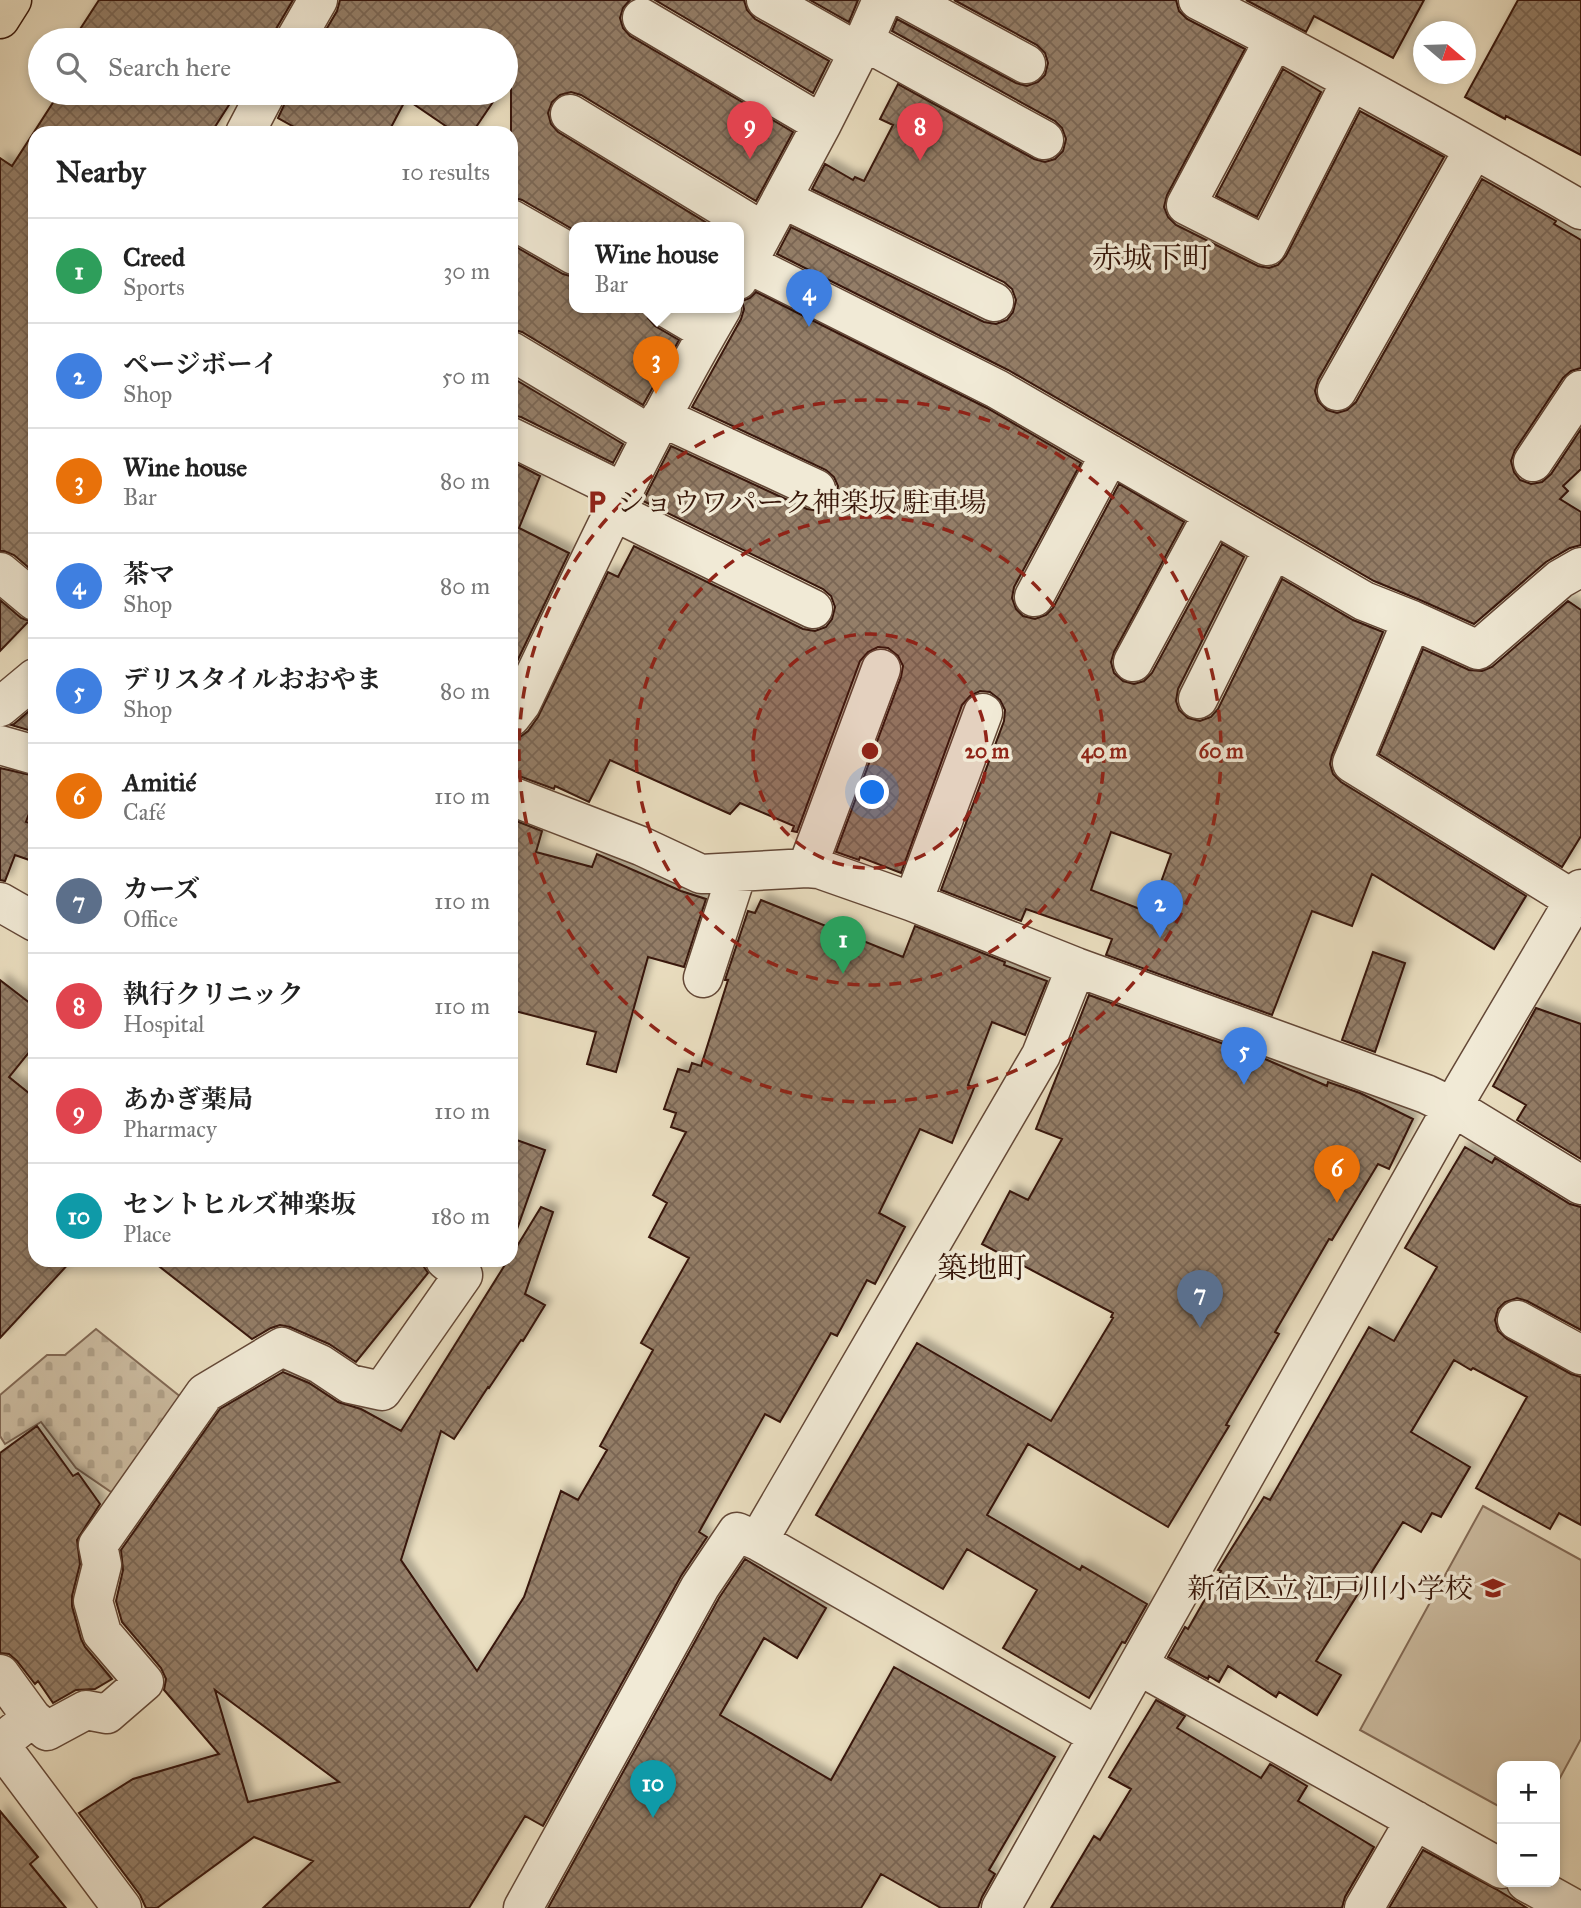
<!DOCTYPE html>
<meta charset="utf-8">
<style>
body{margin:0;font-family:"IM FELL Great Primer","Noto Serif JP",serif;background:#f2f2f2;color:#222}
.controls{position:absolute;right:21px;bottom:21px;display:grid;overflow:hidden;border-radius:14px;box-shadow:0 4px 10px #0003}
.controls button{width:63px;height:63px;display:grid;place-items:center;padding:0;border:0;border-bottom:2px solid #e0e0e0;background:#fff;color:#222;font:35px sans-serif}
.compass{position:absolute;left:1413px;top:21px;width:63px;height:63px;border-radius:50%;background:#fff;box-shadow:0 4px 10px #0003;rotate:109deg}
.you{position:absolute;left:873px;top:793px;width:24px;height:24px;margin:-18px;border:5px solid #fff;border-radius:50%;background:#1a73e8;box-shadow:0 0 0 10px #1a73e833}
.badge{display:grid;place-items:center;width:46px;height:46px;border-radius:50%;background:#2563eb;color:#fff;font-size:23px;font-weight:700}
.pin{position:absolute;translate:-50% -58px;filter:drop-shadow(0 2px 4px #0008)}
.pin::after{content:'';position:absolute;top:37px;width:24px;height:21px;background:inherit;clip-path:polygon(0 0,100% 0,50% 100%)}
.popup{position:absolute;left:569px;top:222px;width:175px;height:91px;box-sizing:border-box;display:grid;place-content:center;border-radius:14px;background:#fff;filter:drop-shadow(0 2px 5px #0005);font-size:23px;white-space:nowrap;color:#767676}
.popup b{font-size:26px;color:#222}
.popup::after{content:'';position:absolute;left:50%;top:100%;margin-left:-14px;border:14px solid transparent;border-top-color:#fff}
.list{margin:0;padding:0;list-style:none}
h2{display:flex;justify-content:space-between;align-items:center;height:91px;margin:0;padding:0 28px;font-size:30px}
h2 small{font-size:23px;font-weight:400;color:#767676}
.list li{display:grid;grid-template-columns:46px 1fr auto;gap:21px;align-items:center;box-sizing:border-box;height:105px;padding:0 28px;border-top:2px solid #e0e0e0}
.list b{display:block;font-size:26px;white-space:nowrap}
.list p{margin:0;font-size:23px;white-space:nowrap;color:#767676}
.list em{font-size:23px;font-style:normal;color:#767676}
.icon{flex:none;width:38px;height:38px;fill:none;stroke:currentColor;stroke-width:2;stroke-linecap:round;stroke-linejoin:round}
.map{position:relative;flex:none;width:1581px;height:1908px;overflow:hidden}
.search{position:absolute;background:#fff;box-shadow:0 4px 10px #0003;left:28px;top:28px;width:490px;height:77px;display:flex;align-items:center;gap:18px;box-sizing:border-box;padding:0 24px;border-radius:38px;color:#767676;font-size:26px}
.panel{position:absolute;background:#fff;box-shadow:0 4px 10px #0003;left:28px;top:126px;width:490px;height:1141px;border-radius:21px}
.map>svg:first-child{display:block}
.cemetery{fill:url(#cemetery-stones);stroke:#826955;stroke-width:2}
.pitch{fill:#ccbca1;stroke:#826955;stroke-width:2}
.building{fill:url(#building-cross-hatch);stroke:#371609;stroke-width:2;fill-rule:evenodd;filter:url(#shadow)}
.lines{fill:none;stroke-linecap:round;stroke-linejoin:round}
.minor-casing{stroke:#644837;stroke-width:41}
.major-casing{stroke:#371609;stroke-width:41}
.minor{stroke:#f1ead6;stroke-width:38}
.major{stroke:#eadec0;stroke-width:38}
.ring{fill:none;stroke:#8f2418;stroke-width:3.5;stroke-dasharray:12 9}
.labels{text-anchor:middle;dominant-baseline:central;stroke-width:7;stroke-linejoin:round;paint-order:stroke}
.poi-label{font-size:28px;fill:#371609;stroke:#f1ead6;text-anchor:start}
.neighbourhood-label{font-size:30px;fill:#371609;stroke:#f1ead6}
.centre{fill:#8f2418;stroke:#f1ead6;stroke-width:3.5}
.ring-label{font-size:21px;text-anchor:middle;font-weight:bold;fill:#8f2418;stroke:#f1ead6;stroke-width:7;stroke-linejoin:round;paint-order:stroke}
</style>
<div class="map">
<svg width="1581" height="1908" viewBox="0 0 1581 1908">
<defs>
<pattern id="cemetery-stones" width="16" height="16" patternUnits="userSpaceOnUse" patternTransform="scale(1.75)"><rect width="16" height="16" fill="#ccbca1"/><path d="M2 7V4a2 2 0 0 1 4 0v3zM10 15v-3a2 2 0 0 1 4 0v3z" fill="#b0a189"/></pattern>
<pattern id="building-cross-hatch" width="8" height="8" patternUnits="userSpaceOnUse" patternTransform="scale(1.75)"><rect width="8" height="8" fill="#947e68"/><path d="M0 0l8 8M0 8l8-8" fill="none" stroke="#7a6654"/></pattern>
<filter id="shadow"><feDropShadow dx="6" dy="-6" stdDeviation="3.5" flood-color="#0004"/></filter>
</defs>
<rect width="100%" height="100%" fill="#eadec0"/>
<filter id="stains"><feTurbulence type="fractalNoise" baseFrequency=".00286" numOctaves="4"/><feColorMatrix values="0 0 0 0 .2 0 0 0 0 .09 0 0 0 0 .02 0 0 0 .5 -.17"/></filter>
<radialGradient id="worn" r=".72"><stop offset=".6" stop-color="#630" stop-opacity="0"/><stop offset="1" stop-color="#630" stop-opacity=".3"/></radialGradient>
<path class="cemetery" d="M96,1329L182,1398L117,1496L76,1468L41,1422L5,1444L0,1436V1395L47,1355H65Z"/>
<path class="pitch" d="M1483,1506L1581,1560V1739L1555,1787V1766H1502V1808L1360,1730Z"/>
<path class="building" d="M99,0H293L276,29L273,40H73Z
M340,0H630L623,8L620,18L623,28L630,36L793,132L756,201L581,95L571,92L560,95L552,102L548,113L551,124L558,132L715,228H574V230L522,200L511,197V74L506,82V40H320L337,11Z
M655,0H744L747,10L755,19L829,61L813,93Z
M810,0H858L849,22Z
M954,0H1176L1179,11L1187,19L1245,49L1167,195L1164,207L1168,217L1176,225L1258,266L1269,268L1278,265L1286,256L1360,111L1444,157L1318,380L1315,391L1318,401L1327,410L1337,413L1347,410L1356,402L1482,179L1556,221L1554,224L1581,240V368L1571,371L1563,378L1515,450L1511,461L1514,472L1520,480L1531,484L1542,482L1551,474L1581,429V469L1563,486L1568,491L1560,499L1581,512V545L1570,548L1546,562L1474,624L1420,600L1374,581L1008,370L777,254L791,227L984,322L996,324L1007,320L1013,312L1016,300L1012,289L1004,282L812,189L825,164L853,180L855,177L864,181L893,125L880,119L898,84L1034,159L1045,162L1055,159L1063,151L1066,139L1062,128L1055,121L892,31L897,19L1016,83L1027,86L1038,82L1045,75L1048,63L1045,53L1037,45Z
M1246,0H1424L1393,58L1314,16L1306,32Z
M1518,0H1581V155L1506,116L1505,119L1465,97Z
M1283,69L1321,92L1257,217L1216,196Z
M42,93H241L240,96L236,94L211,133H35V573L14,555L4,551H0V158L12,166L54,101Z
M288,93H499L472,133H456L406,99L388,133H305L278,118L285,103Z
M511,244L563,274L574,277V308H645L648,318L655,326L679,340L643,405L522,332L511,329Z
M756,292L987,408L1081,463L1014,587L1012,598L1016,609L1023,616L1035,619L1046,615L1053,608L1119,484L1184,522L1114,652L1111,662L1114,673L1123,681L1134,684L1144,681L1152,673L1222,544L1244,557L1178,689L1176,701L1179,710L1188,718L1200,721L1211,717L1218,709L1282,579L1353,620L1383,632L1332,755L1330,764L1333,774L1341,782L1526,896L1494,949L1372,874L1352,926L1312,911L1272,1015L1106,955L1112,939L1026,909L1021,921L941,890L1004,721L1005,710L1000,700L990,692L980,691L970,696L962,705L901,873L860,857L859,860L836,852L901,677L903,666L898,656L888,648L878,647L868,652L860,661L797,832L792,831L794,826L740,803L730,814L610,760L589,802L555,786L554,789L519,776L511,775V738L520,737L528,731L538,717L608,572L618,577L634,546L803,629L815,631L826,627L832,619L835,607L831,596L823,589L643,501L671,446L807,509L819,511L828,507L835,499L838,486L834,477L826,470L692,407L741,319L744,309L742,301L750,298ZM1111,832L1171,854L1150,913L1091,890Z
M511,377L623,444L613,463L521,417L511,415Z
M511,461L540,476L519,528L569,553L511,674Z
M0,600L21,618L29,621L0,651Z
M1568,601L1581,610V836L1562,867L1379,754L1423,649L1469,670L1482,671L1492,667Z
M35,706V732L11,725L14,724Z
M0,768L35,776V797L26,822L35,825V862L15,855L5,881L0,880Z
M511,819L542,831L536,852L592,867L597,854L681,891L706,899L684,967L648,957L616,1072L587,1064L596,1032L511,1010Z
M761,900L903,957L915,926L1005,962L1004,965L1047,981L1025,1035L992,1022L968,1085L974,1088L952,1143L920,1129L879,1213L905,1227L875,1284L867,1280L837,1336L831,1333L780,1422L765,1414L699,1532L707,1537L681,1576L543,1826L525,1816L469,1908H263L313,1861L254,1837L157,1908H146L140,1895L79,1813L133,1779L219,1754L164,1690L166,1679L161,1668L122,1622L116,1601L123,1570L121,1550L220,1409L283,1372L309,1383L338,1402L361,1409L401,1431L508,1260H511V1256L541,1207L553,1212L525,1294L545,1305L523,1341L521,1340L489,1388L488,1387L454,1439L441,1431L401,1560L477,1671L524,1597L561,1491L578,1500L607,1450L600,1446L653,1350L641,1343L689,1258L649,1237L667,1203L653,1195L686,1132L671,1127L676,1113L664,1109L678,1069L689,1072L692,1063L701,1066L728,980H725L748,911L755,913ZM215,1690L339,1782L248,1802Z
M1373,952L1405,963L1375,1052L1342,1040Z
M0,980L35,1007V1045L9,1077L35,1098V1260H72L0,1338Z
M1089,995L1265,1059L1327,1086L1328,1082L1360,1093L1413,1119L1389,1169L1378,1164L1332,1240L1329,1239L1275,1332L1279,1334L1226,1425L1229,1426L1168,1527L1028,1444L987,1515L1080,1570L1082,1566L1147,1604L1125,1643L1122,1642L1089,1698L1003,1648L1037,1590L967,1549L943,1589L816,1515L917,1343L1051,1421L1113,1318L1111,1317L1113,1313L982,1244L1010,1191L1028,1200L1062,1139L1036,1129Z
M1536,1008L1581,1024V1159L1517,1120L1526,1105L1493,1086Z
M511,1138L545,1150L516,1232H511Z
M1465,1147L1492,1163L1495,1158L1570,1204L1581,1207V1330L1527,1301L1517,1298L1505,1302L1498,1309L1495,1320L1498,1331L1507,1339L1571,1374L1581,1377V1525L1559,1513L1550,1529L1476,1488L1527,1397L1473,1368L1471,1370L1454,1360L1411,1432L1470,1467L1441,1517L1432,1513L1421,1532L1403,1522L1316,1661L1341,1675L1317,1715L1279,1692L1276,1697L1228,1666L1219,1682L1209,1676L1208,1679L1168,1657L1185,1627L1188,1629L1221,1571L1218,1570L1264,1497L1270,1500L1369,1327L1394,1341L1437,1267L1405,1248Z
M151,1260H424V1267L428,1273L356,1362L329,1344L290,1327L280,1325L271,1328L252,1339Z
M37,1426L73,1476L78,1473L100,1504L77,1540L80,1564L72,1596V1606L81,1639L85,1647L112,1679L95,1689L76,1690L53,1703L38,1681L35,1684L17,1661L9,1654L0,1653V1453Z
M745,1559L826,1608L797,1658L764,1638L720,1715L831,1780L894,1667L1055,1757L989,1870L995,1874L982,1897L978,1908H941L881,1874L861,1908H548L719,1598Z
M1156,1700L1185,1716L1177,1728L1261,1778L1270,1764L1307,1786L1298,1801L1374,1847L1345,1897L1342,1908H1051L1094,1836L1100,1840L1131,1789L1109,1777Z
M0,1811L38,1857L30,1864L66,1908H0Z
M1423,1850L1496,1889L1527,1908H1389Z"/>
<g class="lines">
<g class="minor-casing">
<path id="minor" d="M766,0L858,52
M908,0L1026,64
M1198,0C1328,66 1455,137 1581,210
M642,18L822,124
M295,40L318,0
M1274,40L1186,205L1267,246L1351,81
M864,41L1044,140
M570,114L764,232
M245,133L266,93
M783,199L994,302
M511,219L574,255
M748,264L997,389L1364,601L1412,620L1478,650L1560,579L1581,567
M738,280L822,124L864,41L882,0
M667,308L708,332
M511,351L651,435
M1337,391L1474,149
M661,417L816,489
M511,437L623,492
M1533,462L1581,390
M613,511L813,609
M0,572L35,601
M1034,597L1110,454
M1412,620L1352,763L1574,900
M1133,662L1213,514
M1198,699L1273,549
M0,707L35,678
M511,717L521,704C585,570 647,436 722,308
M0,745L35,755
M511,796L641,846L701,874L807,868L819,869L913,902L1076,967L1426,1094L1453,1107L1581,1185
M807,868L881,669
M0,902L35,922
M913,902L983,713
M703,978L737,873
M1517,1320L1581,1355
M758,1541L1041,1055L1076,967
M1138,1665L1502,1869
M0,1674L32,1718L13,1733
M32,1718L47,1731L86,1710L107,1714L144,1682L102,1633L93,1601L102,1565L98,1545L205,1393L282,1347L320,1364L350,1384L382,1391L463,1275L445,1260
M0,1745L122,1908
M1526,1882L1573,1908
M523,1908L700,1587L737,1532L758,1541L1098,1736
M1001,1908L1464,1087L1581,889
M1364,1908L1415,1820"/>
</g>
<g class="major-casing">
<path id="major" d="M0,19L12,0"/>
</g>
<use href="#minor" class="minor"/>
<use href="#major" class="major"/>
</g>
<circle cx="870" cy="751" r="117" fill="#8f2418" fill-opacity=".12"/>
<g class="ring">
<circle cx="870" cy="751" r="117"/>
<circle cx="870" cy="751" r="234"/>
<circle cx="870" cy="751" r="351"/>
</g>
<defs>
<g id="parking-bare" transform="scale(1.89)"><path d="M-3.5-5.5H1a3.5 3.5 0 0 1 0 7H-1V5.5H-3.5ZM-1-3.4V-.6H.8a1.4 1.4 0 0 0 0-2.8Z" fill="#8f2418" stroke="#f1ead6" stroke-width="2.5" paint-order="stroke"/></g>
<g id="school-bare" transform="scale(1.89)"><path d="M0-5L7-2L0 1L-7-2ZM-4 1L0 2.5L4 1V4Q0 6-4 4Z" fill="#8f2418" stroke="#f1ead6" stroke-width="2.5" paint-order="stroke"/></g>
</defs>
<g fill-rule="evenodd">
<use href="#parking-bare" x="597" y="502"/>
<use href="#school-bare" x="1493" y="1588"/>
</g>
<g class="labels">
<g class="poi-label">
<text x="617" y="502">ショウワパーク神楽坂 駐車場</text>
<text x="1473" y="1588" text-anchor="end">新宿区立 江戸川小学校</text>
</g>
<g class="neighbourhood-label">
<text x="1152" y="258">赤城下町</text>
<text x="982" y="1268">築地町</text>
</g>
</g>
<circle cx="870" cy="751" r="10" class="centre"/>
<g class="ring-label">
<text x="987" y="758">20 m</text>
<text x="1104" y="758">40 m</text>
<text x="1221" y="758">60 m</text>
</g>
<rect width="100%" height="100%" filter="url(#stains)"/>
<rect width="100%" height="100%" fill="url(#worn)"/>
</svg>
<div class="controls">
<button>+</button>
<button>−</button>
</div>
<svg class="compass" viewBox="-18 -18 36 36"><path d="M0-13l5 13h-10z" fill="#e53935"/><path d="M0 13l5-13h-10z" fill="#767676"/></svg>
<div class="you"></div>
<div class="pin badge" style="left:843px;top:974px;background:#2e9e5b">1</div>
<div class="pin badge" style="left:1160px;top:938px;background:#3f7fe0">2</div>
<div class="pin badge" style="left:656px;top:394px;background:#e8710a">3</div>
<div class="popup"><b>Wine house</b>Bar</div>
<div class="pin badge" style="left:809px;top:327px;background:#3f7fe0">4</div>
<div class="pin badge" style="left:1244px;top:1085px;background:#3f7fe0">5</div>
<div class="pin badge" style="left:1337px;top:1203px;background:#e8710a">6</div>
<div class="pin badge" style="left:1200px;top:1328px;background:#5c6f8a">7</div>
<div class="pin badge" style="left:920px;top:161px;background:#e0444e">8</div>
<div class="pin badge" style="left:750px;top:159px;background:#e0444e">9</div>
<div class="pin badge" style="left:653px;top:1818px;background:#0f9aa8">10</div>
<div class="search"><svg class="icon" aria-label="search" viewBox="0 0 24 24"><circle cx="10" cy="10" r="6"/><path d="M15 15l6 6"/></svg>Search here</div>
<section class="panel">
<h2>Nearby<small>10 results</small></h2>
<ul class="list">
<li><span class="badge" style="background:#2e9e5b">1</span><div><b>Creed</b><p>Sports</p></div><em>30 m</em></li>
<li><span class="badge" style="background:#3f7fe0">2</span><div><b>ページボーイ</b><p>Shop</p></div><em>50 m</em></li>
<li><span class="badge" style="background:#e8710a">3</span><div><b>Wine house</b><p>Bar</p></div><em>80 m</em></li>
<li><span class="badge" style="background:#3f7fe0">4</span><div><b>茶マ</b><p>Shop</p></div><em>80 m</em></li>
<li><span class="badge" style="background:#3f7fe0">5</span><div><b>デリスタイルおおやま</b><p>Shop</p></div><em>80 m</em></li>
<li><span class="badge" style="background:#e8710a">6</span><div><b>Amitié</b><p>Café</p></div><em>110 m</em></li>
<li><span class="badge" style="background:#5c6f8a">7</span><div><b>カーズ</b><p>Office</p></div><em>110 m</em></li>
<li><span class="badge" style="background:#e0444e">8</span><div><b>執行クリニック</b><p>Hospital</p></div><em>110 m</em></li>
<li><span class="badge" style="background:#e0444e">9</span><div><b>あかぎ薬局</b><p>Pharmacy</p></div><em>110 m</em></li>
<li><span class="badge" style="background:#0f9aa8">10</span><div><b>セントヒルズ神楽坂</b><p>Place</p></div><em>180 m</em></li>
</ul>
</section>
</div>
